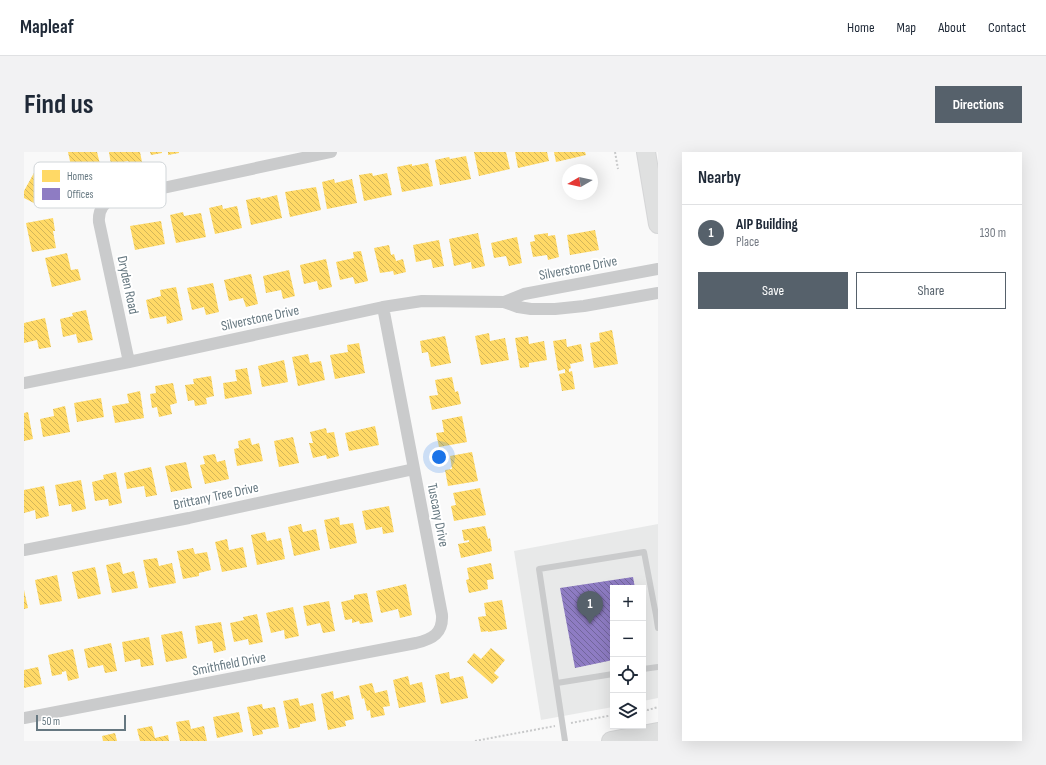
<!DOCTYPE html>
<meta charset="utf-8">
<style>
body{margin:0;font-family:"Sofia Sans Condensed",sans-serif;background:#f2f2f3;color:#1f2937}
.controls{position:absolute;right:12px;bottom:12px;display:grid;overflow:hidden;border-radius:0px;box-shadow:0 4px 16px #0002}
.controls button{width:36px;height:36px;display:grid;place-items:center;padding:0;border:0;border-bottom:1px solid #e0e1e3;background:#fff;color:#1f2937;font:20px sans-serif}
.compass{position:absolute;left:538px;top:12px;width:36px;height:36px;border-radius:50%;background:#fff;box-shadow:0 4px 16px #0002;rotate:261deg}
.scale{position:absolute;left:12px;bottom:10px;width:90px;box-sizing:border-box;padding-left:4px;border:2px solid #667881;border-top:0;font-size:11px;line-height:14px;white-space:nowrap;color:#667881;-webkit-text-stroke:3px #fff;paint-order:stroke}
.you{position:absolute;left:415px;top:305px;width:14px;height:14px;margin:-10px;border:3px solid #fff;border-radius:50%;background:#1a73e8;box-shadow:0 0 0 6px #1a73e833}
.badge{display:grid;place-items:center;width:26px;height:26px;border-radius:50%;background:#56616b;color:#fff;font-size:13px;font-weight:700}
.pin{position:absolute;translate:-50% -33px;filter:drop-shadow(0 1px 2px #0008)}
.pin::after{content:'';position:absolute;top:21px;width:14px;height:12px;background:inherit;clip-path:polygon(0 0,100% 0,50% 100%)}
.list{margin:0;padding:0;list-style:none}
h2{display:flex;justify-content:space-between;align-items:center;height:52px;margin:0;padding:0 16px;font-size:17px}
h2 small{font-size:13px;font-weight:400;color:#747a83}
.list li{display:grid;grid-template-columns:26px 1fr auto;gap:12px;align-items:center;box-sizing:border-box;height:56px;padding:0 16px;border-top:1px solid #e0e1e3}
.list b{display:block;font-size:15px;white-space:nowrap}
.list p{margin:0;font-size:13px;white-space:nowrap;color:#747a83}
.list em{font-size:13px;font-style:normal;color:#747a83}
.actions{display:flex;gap:8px;padding:12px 16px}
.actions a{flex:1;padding:9px 0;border:1px solid #56616b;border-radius:0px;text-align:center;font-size:14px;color:#56616b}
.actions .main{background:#56616b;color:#fff}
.icon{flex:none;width:22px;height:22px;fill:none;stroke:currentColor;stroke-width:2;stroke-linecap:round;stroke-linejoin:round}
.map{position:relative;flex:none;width:634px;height:589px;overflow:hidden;border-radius:0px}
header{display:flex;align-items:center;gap:24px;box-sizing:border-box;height:56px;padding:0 20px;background:#fff;border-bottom:1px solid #e0e1e3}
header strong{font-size:19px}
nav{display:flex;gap:22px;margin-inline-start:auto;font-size:14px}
.intro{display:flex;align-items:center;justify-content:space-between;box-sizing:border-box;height:96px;padding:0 24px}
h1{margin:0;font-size:28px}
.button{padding:10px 18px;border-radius:0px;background:#56616b;color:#fff;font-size:14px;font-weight:700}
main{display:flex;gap:24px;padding:0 24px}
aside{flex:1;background:#fff;border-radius:0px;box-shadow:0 4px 16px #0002}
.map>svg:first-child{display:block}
.built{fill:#e8e9e9}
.homes{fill:url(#homes-back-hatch)}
.offices{fill:url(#offices-back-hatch)}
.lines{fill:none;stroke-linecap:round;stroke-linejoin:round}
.secondary-casing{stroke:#d5d6d7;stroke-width:20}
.path{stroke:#c8c9ca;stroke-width:2;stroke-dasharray:2 2;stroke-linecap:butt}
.service{stroke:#cacbcc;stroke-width:6}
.minor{stroke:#cacbcc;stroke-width:12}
.secondary{stroke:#dfe0e0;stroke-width:18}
.labels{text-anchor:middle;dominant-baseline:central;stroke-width:4;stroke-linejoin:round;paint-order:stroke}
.street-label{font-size:14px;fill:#667881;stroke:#fff}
.key{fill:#fff;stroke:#d1d6d9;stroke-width:1}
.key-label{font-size:11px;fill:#667881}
</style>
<header>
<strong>Mapleaf</strong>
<nav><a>Home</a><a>Map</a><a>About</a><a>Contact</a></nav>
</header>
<div class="intro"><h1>Find us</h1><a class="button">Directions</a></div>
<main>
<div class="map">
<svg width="634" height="589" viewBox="0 0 634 589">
<defs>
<pattern id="homes-back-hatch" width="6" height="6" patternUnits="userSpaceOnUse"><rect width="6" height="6" fill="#ffd966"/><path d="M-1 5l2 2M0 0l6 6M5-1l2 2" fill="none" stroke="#d2b559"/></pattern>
<pattern id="offices-back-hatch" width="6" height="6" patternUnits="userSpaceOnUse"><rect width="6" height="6" fill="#8e7cc3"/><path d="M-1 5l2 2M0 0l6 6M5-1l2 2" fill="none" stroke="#72669c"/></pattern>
</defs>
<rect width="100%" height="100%" fill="#f9f9f9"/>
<path class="built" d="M634,372V546L619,549V436H589V555L517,568L490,399Z"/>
<path class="homes" d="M44,0H73L76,12L60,15L61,20L49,23Z
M85,0H116L118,10L105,13L104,9L87,13Z
M126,0H138V1L127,3Z
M144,0H155V1L144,3Z
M450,0H482L486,17L455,24Z
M491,0H523L525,9L494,16Z
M530,0H561L562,3L532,10Z
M442,4L447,27L416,33L411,8L425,5L426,7Z
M404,11L409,34L378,40L373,15L388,12V14Z
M11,19L40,34L33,46L25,42L18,55L0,46V39Z
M348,21L349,24L363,21L368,43L340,49L335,23Z
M310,27L311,31L328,27L333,51L303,57L298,30Z
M292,35L297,58L266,65L261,40Z
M253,43L258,66L227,73L222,48L236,45L237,47Z
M198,53L199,57L213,54L218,76L191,82L185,56Z
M159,60L160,64L177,61L182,85L152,91L146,63Z
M29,66L31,79H29L32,96L8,100L2,71Z
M137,69L141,92L111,98L106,74Z
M571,78L575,98L546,103L543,83Z
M454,81L461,114L448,117L447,110L430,114L425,87Z
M524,81V84L531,83L535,105L524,108L523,103L509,105L506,90L511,89L510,83Z
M493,85L498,111L485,114L482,104L470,106L467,91Z
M415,88L420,114L409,116L407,107L392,110L389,93Z
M365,93L367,103L370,102L372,109L379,107L382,120L370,123L369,119L356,121L350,96Z
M337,99L344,129L331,132L329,125L316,128L312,110L330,106L329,100Z
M43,101L47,118L54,117L57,128L28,135L21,106Z
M302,107L308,135L295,138L293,129L280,132L276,113Z
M265,118L271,144L259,147L257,138L242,141L239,124Z
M227,122L234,152L222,155L219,146L205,149L200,128Z
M189,131L195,160L182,163L180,155L168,158L163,136Z
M152,135L159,168L143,172L142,164L126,167L122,148L137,144L136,138Z
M62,158L69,188L54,191L52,182L39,185L36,167L49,164L48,161Z
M21,166L27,195L15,197L13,188L0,191V171Z
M588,178L594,212L570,216L566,191L576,189L575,181Z
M465,181L466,189L481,186L485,208L457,213L451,184Z
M421,184L427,211L407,215L404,200L398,201L396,189Z
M504,184L505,192L520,189L523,208L505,211V215L496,216L491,186Z
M542,187L543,195L557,192L560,209L546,212L547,216L545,217V220L548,219L551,237L538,239L535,222L541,221V217L534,219L529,189Z
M335,191L341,221L311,227L306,203L324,200L323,193Z
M284,202L286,211L297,209L301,228L274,234L268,205Z
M260,208L264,230L238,235L234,214Z
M223,216L228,242L201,247L199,231L213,229L211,218Z
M187,224L190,244L182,246L183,252L171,254L170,248L164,249L161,233L170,232L169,227Z
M428,225L431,240L434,239L437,252L408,258L405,244L414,243L411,228Z
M149,231L153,251L146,253L148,262L135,265L133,255L128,256L126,242L132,241L131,234Z
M116,239L120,266L91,271L88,254L105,251L103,242Z
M77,246L80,265L53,270L50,251Z
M41,254L46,280L19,285L16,267L30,264L29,257Z
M4,260L9,287L0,289V261Z
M438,264L443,290L415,295L412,281L420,280L418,268Z
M351,274L355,293L325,299L321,281Z
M302,276L303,281L310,280L315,304L303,307L302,303L289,306L285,291H289L286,280Z
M269,285L275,311L255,315L250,289Z
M226,286L228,293L235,291L239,309L213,314L210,297L215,296L214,289Z
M448,300L454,329L424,334L421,318L428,317L426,304Z
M191,302L193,310L201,308L205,327L181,332L176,313L181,312L179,304Z
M162,310L168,336L147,340L141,314Z
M127,315L133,343L122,345L120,334L103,337L100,321Z
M92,320L98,351L85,354L84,347L71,349L68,330L80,327L79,323Z
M57,328L62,357L48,360L47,352L35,354L31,333Z
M20,334L25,364L12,367L11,358L0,361V338Z
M456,336L462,363L430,369L427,354L432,353L429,341Z
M365,354L370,380L359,382L358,375L342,378L338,359Z
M315,365L316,373L329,371L333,391L306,397L300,368Z
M277,372L279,380L292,377L296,398L270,404L264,375Z
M461,374L464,387L466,386L468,399L437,406L434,392L445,390V388L440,389L438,378Z
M241,380L243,389L257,386L261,407L233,413L227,383Z
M203,387L205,398L219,395L223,415L198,420L191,390Z
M169,396L171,402L183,400L187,418L175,421V424L159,427L153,399Z
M133,406L135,414L148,411L152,431L125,436L119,408Z
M96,410L99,422L110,419L114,436L88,441L82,413Z
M467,411L470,427L463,428L464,437L445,441L442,428L445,427L443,416Z
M71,415L77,442L54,447L48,420Z
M33,423L38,449L16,453L11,428Z
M382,432L388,463L376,466L374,457L357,461L352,439Z
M0,438L4,456L0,457Z
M343,441L349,470L336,472L335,469L328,471V467L321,468L317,450L330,447V443Z
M478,448L483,477L464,480V479L457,480L454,465L462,464L460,451Z
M305,449L311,479L299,481L296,471L283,474L279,454Z
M269,455L275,484L261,487L260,478L247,481L242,461Z
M233,462L239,490L225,493L224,487L210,490L206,471L220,468L219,465Z
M197,470L202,498L190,501L188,489L174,492L171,474Z
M158,479L163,506L142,510L137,483Z
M125,485L130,513L117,515L116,507L101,510L98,490Z
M87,491L93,519L81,521L79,513L64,516L60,497Z
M467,496L481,508L470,521L475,525L468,532L443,510L450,501L457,507Z
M49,497L55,526L44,529L42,519L38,520V522L28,524L24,503Z
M14,515L18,532L0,536V518Z
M425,520L426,527L439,524L444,546L417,552L411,523Z
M384,524L386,533L398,530L402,550L375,556L369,528Z
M348,531L351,541L363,538L366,554L359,555L361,563L347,566L346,558L343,559L340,546L338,547L335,534Z
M309,539L310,547L325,543L330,567L321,569L322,574L304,578L297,542Z
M274,546L276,554L289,551L292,569L276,572V575L265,577L259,549Z
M238,552L239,557L251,555L255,575L238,578L239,582L229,584L223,555Z
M215,560L219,580L193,586L189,565Z
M165,568L167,577L180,574L183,589H156L152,570Z
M128,574L131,586L144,583L145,589H116L113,577Z
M91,581L93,589H79L78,584Z"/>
<path class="offices" d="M609,425L611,436H589V508L551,516L536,436Z
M619,489L622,502L619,503Z"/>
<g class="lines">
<g class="secondary-casing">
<path id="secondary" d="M622,0L634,72
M587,589L634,580"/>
</g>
<path class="path" d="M591,0L594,17
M619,557L624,558L634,555
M547,571L589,563
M451,589L531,574"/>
<path class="service" d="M632,463L634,476
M619,517L634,515
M533,531L589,522
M541,589L515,417L620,400L632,463L634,462"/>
<path class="minor" d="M480,150L500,142L634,117
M105,210L75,70C74,57 80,50 92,46L307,0
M0,231L105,210L359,155L398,149L480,150L494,155L507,157H531L560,154L634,141
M0,398L165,366L390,317
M0,566L392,491C409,487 419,481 418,463L359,155"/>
<use href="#secondary" class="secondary"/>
</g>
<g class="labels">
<g class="street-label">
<text transform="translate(554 116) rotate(-11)">Silverstone Drive</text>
<text transform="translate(104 133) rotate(78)">Dryden Road</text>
<text transform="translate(236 166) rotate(-12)">Silverstone Drive</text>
<text transform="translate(192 344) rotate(-12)">Brittany Tree Drive</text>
<text transform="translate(414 363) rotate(79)">Tuscany Drive</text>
<text transform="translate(205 512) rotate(-11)">Smithfield Drive</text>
</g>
</g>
<rect x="10" y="10" width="132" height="46" rx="6" class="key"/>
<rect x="18" y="18" width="18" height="12" fill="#ffd966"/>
<rect x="18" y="36" width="18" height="12" fill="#8e7cc3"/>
<g class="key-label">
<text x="43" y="28">Homes</text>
<text x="43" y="46">Offices</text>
</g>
</svg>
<div class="controls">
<button>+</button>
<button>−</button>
<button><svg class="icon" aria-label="locate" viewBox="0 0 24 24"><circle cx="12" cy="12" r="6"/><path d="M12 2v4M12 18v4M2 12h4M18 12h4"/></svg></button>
<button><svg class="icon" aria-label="layers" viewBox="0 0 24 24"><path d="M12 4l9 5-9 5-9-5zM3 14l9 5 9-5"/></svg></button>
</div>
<svg class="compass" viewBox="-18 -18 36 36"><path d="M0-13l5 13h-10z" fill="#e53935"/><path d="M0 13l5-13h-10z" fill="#747a83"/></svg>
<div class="scale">50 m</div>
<div class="you"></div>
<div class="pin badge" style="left:566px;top:472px">1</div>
</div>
<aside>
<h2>Nearby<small></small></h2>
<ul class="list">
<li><span class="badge">1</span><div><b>AIP Building</b><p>Place</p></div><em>130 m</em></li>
</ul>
<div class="actions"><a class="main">Save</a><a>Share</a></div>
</aside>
</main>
